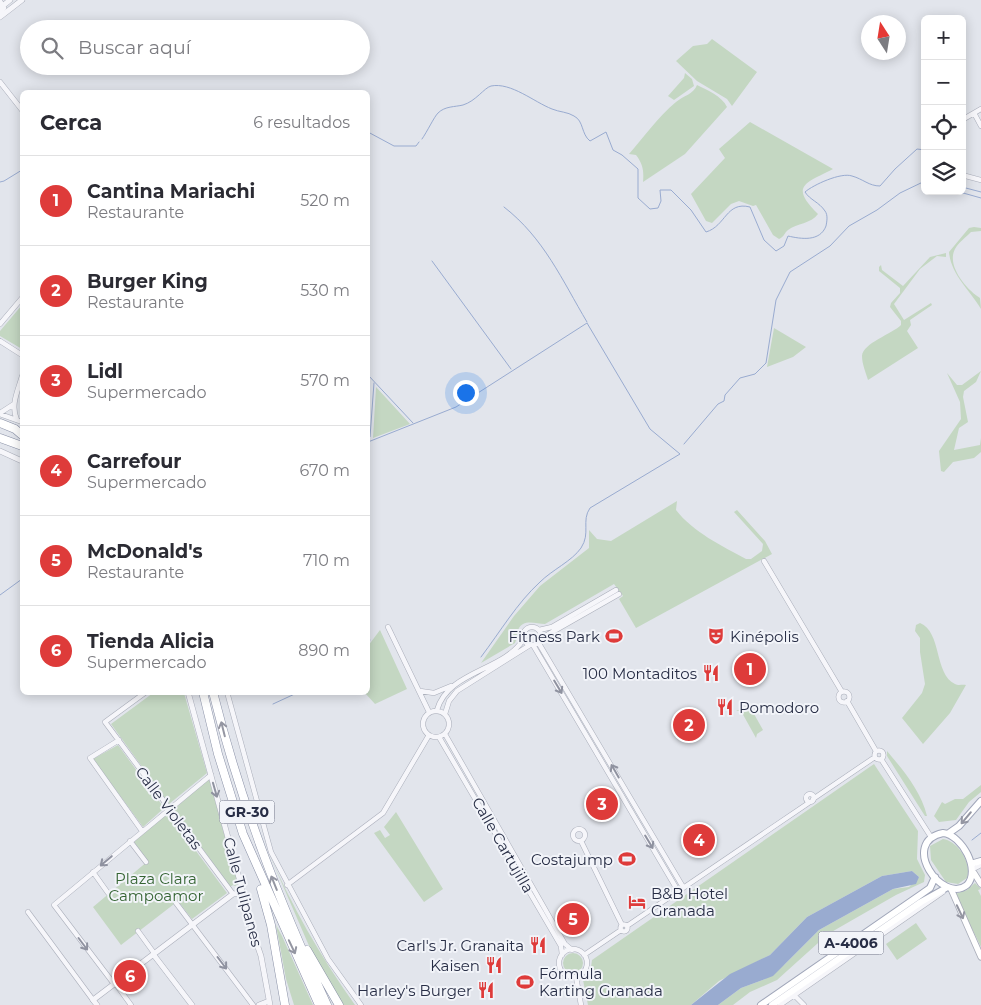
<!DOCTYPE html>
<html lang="es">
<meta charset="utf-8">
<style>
body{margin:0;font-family:Montserrat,sans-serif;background:#f7f7f7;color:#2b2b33}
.controls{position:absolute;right:15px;top:15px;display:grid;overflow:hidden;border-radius:8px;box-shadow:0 2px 12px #0003}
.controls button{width:45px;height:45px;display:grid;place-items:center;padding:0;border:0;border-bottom:1px solid #e1e1e2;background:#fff;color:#2b2b33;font:25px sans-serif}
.compass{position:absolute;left:861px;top:15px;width:45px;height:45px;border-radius:50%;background:#fff;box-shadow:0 2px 12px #0003;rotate:348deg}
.you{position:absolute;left:465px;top:392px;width:18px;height:18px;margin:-12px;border:4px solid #fff;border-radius:50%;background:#1a73e8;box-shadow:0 0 0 8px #1a73e833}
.badge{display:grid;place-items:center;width:32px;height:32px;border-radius:50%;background:#de3b3a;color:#fff;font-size:16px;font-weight:700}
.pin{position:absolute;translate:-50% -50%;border:2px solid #fff;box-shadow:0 1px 5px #0006}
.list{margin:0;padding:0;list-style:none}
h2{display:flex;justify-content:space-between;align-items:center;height:65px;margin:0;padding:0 20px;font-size:21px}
h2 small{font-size:16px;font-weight:400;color:#7c7c81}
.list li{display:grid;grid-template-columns:32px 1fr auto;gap:15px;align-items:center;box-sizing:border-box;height:90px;padding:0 20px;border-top:1px solid #e1e1e2}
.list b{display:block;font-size:19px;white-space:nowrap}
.list p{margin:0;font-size:16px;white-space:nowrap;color:#7c7c81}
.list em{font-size:16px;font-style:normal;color:#7c7c81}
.icon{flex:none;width:28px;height:28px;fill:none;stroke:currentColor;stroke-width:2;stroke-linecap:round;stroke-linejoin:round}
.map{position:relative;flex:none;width:981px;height:1005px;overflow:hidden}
.search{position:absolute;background:#fff;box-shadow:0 2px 12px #0003;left:20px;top:20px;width:350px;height:55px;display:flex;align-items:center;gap:12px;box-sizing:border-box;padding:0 18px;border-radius:28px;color:#7c7c81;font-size:19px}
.panel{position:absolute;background:#fff;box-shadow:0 2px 12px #0003;left:20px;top:90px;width:350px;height:605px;border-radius:8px}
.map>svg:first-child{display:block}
.green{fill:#c4d7c2}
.water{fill:#99abd0}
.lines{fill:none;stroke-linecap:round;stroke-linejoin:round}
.stream{stroke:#99abd0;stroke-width:1}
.minor-casing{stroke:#aaaeba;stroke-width:5.5}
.tertiary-casing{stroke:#aaaeba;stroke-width:6}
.secondary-casing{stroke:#aaaeba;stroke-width:7}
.primary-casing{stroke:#a0a6b9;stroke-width:8}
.motorway-casing{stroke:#888fa5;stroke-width:9}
.minor{stroke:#f6f6fa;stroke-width:4.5}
.tertiary{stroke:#f6f6fa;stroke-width:5}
.secondary{stroke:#fff;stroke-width:5.5}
.primary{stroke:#fff;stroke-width:6}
.motorway{stroke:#fff;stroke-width:8}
.oneway{stroke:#8f92a0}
.oneway2{stroke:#9496a2}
.labels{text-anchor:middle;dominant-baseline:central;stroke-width:4;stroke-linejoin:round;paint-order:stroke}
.shield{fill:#f2f4f9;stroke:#65697c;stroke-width:1}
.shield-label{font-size:14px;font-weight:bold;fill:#282e46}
.poi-label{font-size:15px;fill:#282e46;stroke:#f2f4f9;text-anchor:end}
.street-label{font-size:15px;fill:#282e46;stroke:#f2f4f9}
.park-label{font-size:15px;fill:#356433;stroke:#f2f4f9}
</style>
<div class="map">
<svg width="981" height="1005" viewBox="0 0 981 1005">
<rect width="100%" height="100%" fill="#e2e5ec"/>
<path class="green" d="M712,39L757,72L732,106L727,99L697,81L676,61L693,46L707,44Z
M685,73L692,79L694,86L674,100L668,96L684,78Z
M697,85C707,90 722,96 727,107L685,154L643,182C644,171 643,164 636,155L629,154C644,137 658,117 676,102C683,96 694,94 697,85Z
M750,122L833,169C804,184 790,186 818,214C811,224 797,223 788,230C784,233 785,236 779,239L773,235L756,205L753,206L739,201L731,204L712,223L706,221L691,194L725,158L719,149Z
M974,227L981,228V231L971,232C966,237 958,243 955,249C946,266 967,290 980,298L981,309C970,290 951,275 949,252L969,228Z
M946,253V257L937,256L920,269L894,304L904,320L931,303L932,305L910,320L911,325L907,331L918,348L868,380C866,373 862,364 862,356C863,343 892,334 901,325V321L890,307L891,303L900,293V288L879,271V267L881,265L882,270L903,286L930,257Z
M22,305V349L0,336V331Z
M774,328L806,347L793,357L767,367Z
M981,371L976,382L964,391L963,397L968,422L959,428L954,450L980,445L981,438V452L974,458L953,462L944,472L941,471L939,451L961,419L960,402L947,373L957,385H962Z
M376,387L410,424L373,438Z
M677,501L676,510C693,532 722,546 746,559H751L762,551L763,544L734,512L737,510L765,541L772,554L636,628L619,599L623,596L614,584L545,624C536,624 523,618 518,630C517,634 517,638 515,643L481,663L514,616L540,586L589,548V530L597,539L611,541Z
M920,623C942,632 934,674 955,684C959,686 962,684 966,685L950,713L923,744L902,718L922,693L925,684L920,652V638L915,631L916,625Z
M380,630L407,689L375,704L365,693L368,692V646Z
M153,693H184L207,773L169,804L111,724Z
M749,705L763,730L757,734L756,738L741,711H736Z
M118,745L162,805L163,809L143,827L93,759Z
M887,751C903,770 921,791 927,816H925L887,756Z
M874,764L918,831L917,859L925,875L924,882L896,895L828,934L777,980L750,992L733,1005H718L741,988L765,979L785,964L819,930L893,889L909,887L919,877L912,871L882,876L807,917L770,955L719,981L691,1005H588L583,980L591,967L592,960Z
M209,779L238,884L235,886L233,885L230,887L174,809Z
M981,785V792L969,802L956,820L939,822L934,816L942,802L945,804L955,799H963Z
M396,812L443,889L424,902L374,833L380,830L385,838L390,835L384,827Z
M168,813L227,893L192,919L178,901L121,945L93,907L148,861L134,842Z
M943,839C958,841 972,863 967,878L958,884L946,882L931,860L930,846Z
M267,849C291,905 320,956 355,1005H343L313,955Z
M975,883L981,889L978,890L981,896V947L955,894L967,890Z
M916,923L927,939L897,960L886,944Z
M276,925L282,936L313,1005H294L286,979Z
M563 963a10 10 0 1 1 20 0a10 10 0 1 1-20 0Z"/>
<path class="water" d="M912,871L919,877L916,884L893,889L819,930L773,976L741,988L718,1005H691L730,974L770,955L807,917L882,876Z"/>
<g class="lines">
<path class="stream" d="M368,132L394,146H416L419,142
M422,139C427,132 434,117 438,113C445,106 455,107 463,105C476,101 484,88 491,86C511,82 534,102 552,109C559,112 568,112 574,116C584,121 581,134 590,141L606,132L613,150L622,155L638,169V198L650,209L658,208L661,201L660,190H671L691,210L706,232C726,226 726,201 750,207L764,240L776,251L784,246L788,236C801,239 820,242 826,226C827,221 828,215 825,211C819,202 810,200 805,192C813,185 841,172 852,176C863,179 869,186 880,186L895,169L917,149L925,150
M0,182L4,181L22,170
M962,187L981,192
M956,191L981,198
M504,207C544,238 562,280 587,322
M432,261L511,369
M368,375L413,423
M368,438L370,437L374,383
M368,442L456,407L587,323L650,429L680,454L590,508C581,521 591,533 581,548C572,561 552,570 540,582C517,603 500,632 481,657
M684,444L718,404L724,401L725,395L740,378L755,374L766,363L776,300L790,272L830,246L849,226L877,210L900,193L925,181
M0,595L22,579
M368,637L370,640L368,643
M273,704L299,692
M972,840L981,833"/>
<g class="minor-casing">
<path id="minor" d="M0,1L4,8L0,13
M0,82L22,110
M974,113L981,126
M962,120L981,109
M962,175L981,180
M0,324L22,298
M0,341L22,355
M0,413L14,404
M0,414L22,422
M17,420C10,405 18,391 22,376
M764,561L842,692
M523 636a9 9 0 1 1 18 0a9 9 0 1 1-18 0Z
M388,627L429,712
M539,630L552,627L616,590
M540,639L619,594
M538,642L683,887
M533,645L678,891
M420,691L434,693L451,686
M838.5 697a5.5 5.5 0 1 1 11 0a5.5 5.5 0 1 1-11 0Z
M146,692L105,722L233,894
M227,692L271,852L328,959L361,1005
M847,701L876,751
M437,710C448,671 503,671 523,640
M423 724a13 13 0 1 1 26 0a13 13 0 1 1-26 0Z
M445,714L449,701L457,691L530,645
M445,734L565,944L572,950
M439,737L561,946L562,955
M119,740L90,758L142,831
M874.5 755a4.5 4.5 0 1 1 9 0a4.5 4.5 0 1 1-9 0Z
M881,759L931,837
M806 798a4 4 0 1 1 8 0a4 4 0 1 1-8 0Z
M813,799L875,757
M573 835a6 6 0 1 1 12 0a6 6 0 1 1-12 0Z
M130,841L146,862
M581,841L622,925
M975,868L981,865
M93,872L108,893
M287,885L383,813L429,735
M176,903L253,1005
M28,912L93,1000
M620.5 928a3.5 3.5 0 1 1 7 0a3.5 3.5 0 1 1-7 0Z
M627,926L810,802
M138,931L154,953
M559 963a14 14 0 1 1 28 0a14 14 0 1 1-28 0Z
M584,955L621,930
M576,977L581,1005
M115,983L131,1005
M114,984L54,905L211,775
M794,995L804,1005
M780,1005L943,892"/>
</g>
<g class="tertiary-casing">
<path id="tertiary" d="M0,8L10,0
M0,17L22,0
M0,451L22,461
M188,692L241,885L244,906L261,956L270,1005
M153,954L192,1005
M97,1005L93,1000L233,894L242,893
M259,1005L269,1001"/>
</g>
<g class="secondary-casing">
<path id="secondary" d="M974,873L981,884
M951,889L981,957"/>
</g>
<g class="primary-casing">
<path id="primary" d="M943,833C962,835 981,870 967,885C942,905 899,842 943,833Z
M949,833L959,826L981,801
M974,863L981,861
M761,1005L920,895L930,888L935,877
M772,1005L921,902L946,888"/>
</g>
<g class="motorway-casing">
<path id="motorway" d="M0,423L15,429L22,435
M0,438L22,446
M203,692L218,754L243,834L319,1005
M213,692C241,804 279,901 327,1005
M261,889L271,925L285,1005
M307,950L339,1005"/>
</g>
<use href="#minor" class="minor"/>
<use href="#tertiary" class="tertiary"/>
<use href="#secondary" class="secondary"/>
<use href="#primary" class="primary"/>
<use href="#motorway" class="motorway"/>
</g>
<defs><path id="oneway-shaft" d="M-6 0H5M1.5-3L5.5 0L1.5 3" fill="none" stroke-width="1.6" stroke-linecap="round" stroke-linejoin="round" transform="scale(1.25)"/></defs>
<g class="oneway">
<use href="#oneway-shaft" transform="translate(558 687) rotate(59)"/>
<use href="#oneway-shaft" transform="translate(615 771) rotate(-120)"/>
<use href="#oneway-shaft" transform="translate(215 790) rotate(74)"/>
<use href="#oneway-shaft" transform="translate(649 842) rotate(59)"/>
<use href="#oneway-shaft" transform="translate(106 861) rotate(140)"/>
<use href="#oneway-shaft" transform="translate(83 944) rotate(53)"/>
<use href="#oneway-shaft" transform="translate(222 963) rotate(53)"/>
</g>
<g class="oneway2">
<use href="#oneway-shaft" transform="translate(223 729) rotate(-104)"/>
<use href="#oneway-shaft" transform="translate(966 818) rotate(130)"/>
<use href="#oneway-shaft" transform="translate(274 883) rotate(-112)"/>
<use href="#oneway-shaft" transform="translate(960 912) rotate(65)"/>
<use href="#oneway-shaft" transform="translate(292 947) rotate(65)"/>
</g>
<defs>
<g id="stadium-bare" transform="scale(1.35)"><path d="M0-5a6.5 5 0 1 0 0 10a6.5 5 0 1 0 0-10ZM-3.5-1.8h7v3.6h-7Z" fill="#de3b3a" stroke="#f2f4f9" stroke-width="2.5" paint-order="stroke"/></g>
<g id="theatre-bare" transform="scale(1.35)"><path d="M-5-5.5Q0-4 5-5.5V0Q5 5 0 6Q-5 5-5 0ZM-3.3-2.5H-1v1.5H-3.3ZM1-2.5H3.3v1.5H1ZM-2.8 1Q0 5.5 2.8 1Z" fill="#de3b3a" stroke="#f2f4f9" stroke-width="2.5" paint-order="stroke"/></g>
<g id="restaurant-bare" transform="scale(1.35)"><path d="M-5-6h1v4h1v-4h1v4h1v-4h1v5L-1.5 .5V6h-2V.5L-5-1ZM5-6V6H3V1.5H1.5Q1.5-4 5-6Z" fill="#de3b3a" stroke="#f2f4f9" stroke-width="2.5" paint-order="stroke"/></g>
<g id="hotel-bare" transform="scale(1.35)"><path d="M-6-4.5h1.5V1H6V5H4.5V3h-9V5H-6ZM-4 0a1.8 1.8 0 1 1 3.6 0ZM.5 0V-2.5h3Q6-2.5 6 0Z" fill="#de3b3a" stroke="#f2f4f9" stroke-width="2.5" paint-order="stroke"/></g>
</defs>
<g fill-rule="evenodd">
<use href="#stadium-bare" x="614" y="636"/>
<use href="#theatre-bare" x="716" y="636"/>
<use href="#restaurant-bare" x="711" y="673"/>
<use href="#restaurant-bare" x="725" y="707"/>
<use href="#stadium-bare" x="627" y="859"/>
<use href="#hotel-bare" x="637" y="902"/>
<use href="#restaurant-bare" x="538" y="945"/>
<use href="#restaurant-bare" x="494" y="965"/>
<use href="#stadium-bare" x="525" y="982"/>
<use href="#restaurant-bare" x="486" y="990"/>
</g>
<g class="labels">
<g class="shield">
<rect x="219.5" y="800.5" width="55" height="23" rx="4"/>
<rect x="818.5" y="931.5" width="65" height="23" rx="4"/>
</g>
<g class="shield-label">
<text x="247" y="812">GR-30</text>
<text x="851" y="943">A-4006</text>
</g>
<g class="poi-label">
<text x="600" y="636">Fitness Park</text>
<text x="730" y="636" text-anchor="start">Kinépolis</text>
<text x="697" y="673">100 Montaditos</text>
<text x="739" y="707" text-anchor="start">Pomodoro</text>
<text x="613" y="859">Costajump</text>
<text x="651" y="893" text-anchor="start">B&amp;B Hotel<tspan x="651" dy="17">Granada</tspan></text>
<text x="524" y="945">Carl's Jr. Granaita</text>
<text x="480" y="965">Kaisen</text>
<text x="539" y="973" text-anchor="start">Fórmula<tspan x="539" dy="17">Karting Granada</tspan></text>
<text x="472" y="990">Harley's Burger</text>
</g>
<g class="street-label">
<text transform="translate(169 808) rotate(53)">Calle Violetas</text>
<text transform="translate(503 845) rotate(60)">Calle Cartujilla</text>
<text transform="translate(243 892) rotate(75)">Calle Tulipanes</text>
</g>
<g class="park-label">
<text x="156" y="878">Plaza Clara<tspan x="156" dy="17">Campoamor</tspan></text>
</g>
</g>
</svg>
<div class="controls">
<button>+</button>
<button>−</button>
<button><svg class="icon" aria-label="locate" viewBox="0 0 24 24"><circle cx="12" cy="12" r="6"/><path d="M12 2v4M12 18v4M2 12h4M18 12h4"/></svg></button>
<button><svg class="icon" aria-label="layers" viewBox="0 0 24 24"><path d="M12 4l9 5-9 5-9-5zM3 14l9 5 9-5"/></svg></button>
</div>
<svg class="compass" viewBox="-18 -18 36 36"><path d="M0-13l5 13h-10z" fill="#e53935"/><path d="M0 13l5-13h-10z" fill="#7c7c81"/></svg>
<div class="you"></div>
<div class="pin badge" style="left:750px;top:669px">1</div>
<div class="pin badge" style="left:689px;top:725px">2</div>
<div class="pin badge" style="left:602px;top:804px">3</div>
<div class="pin badge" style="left:699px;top:840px">4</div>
<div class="pin badge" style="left:573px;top:919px">5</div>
<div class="pin badge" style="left:130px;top:976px">6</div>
<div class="search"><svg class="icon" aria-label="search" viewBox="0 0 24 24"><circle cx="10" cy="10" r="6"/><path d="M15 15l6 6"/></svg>Buscar aquí</div>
<section class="panel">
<h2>Cerca<small>6 resultados</small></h2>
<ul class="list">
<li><span class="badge">1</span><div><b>Cantina Mariachi</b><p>Restaurante</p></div><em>520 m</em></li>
<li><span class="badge">2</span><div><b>Burger King</b><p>Restaurante</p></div><em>530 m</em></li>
<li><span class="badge">3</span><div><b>Lidl</b><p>Supermercado</p></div><em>570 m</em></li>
<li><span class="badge">4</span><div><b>Carrefour</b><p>Supermercado</p></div><em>670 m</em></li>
<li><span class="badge">5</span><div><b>McDonald's</b><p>Restaurante</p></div><em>710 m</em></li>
<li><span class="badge">6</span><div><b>Tienda Alicia</b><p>Supermercado</p></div><em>890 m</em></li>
</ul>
</section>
</div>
